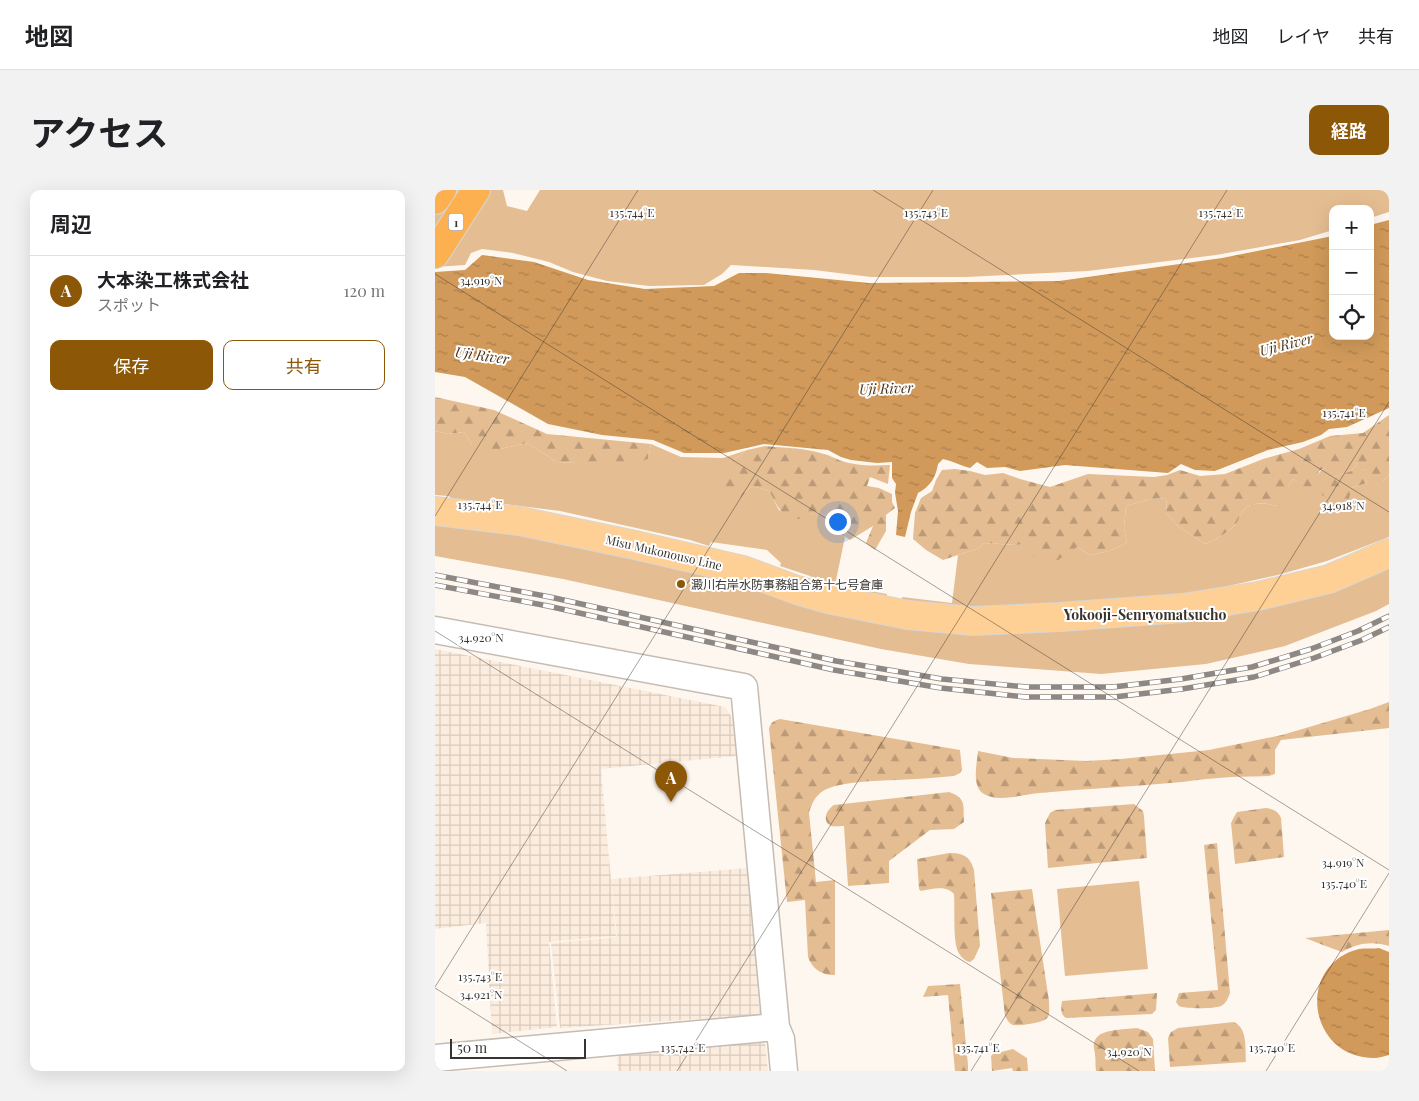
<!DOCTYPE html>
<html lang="ja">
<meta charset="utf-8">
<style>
body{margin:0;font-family:"Playfair Display","Noto Sans JP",serif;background:#f2f2f2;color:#202124}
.controls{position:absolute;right:15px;top:15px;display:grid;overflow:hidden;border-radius:10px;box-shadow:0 5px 20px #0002}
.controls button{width:45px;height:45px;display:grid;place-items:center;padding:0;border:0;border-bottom:1px solid #e0e0e0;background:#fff;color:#202124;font:25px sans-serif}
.scale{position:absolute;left:15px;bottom:12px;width:136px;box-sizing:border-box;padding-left:5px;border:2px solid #383431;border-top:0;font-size:14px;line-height:18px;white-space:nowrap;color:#383431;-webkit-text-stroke:4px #fff;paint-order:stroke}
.you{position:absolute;left:402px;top:331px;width:18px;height:18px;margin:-12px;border:4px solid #fff;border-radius:50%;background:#1a73e8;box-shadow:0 0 0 8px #1a73e833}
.badge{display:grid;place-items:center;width:32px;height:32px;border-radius:50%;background:#8c5706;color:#fff;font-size:16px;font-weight:700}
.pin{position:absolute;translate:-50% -41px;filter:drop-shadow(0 1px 2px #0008)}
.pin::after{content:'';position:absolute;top:26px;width:18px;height:15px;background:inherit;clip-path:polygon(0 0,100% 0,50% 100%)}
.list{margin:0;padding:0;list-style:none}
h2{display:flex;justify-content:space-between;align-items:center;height:65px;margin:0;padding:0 20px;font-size:21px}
h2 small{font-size:16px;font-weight:400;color:#757577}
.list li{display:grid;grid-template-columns:32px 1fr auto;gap:15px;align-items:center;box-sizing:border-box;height:70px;padding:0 20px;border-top:1px solid #e0e0e0}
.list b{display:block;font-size:19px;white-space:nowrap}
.list p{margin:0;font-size:16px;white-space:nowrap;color:#757577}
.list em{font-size:16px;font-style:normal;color:#757577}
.actions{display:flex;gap:10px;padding:15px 20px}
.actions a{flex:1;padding:11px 0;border:1px solid #8c5706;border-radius:10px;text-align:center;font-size:18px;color:#8c5706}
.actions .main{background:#8c5706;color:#fff}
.icon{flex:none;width:28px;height:28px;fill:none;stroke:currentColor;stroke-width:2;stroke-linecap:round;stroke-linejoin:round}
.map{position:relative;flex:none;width:954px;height:881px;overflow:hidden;border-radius:10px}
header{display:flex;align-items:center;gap:30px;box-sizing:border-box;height:70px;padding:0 25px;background:#fff;border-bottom:1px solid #e0e0e0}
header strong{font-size:24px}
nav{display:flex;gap:28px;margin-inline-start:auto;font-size:18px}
.intro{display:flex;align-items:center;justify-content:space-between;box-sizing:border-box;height:120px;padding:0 30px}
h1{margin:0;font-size:35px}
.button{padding:12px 22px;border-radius:10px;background:#8c5706;color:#fff;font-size:18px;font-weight:700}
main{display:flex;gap:30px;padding:0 30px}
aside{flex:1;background:#fff;border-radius:10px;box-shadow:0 5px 20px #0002}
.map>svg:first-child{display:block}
.industrial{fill:url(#industrial-grid)}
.green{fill:#e5bd92}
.forest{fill:url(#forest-firs)}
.water{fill:url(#water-ripples)}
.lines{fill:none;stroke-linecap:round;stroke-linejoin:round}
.minor-casing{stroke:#c5bcb3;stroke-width:29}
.major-casing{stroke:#d7d6d6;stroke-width:30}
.highway-casing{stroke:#d7d6d6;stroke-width:30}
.minor{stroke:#fff;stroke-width:26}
.major{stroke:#fed096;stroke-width:28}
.highway{stroke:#fdb050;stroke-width:28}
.rail-casing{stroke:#8d8883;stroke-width:5.5}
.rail{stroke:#fff;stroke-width:4;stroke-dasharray:11;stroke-linecap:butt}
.ticks{fill:none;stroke:#383431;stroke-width:1;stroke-opacity:0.45}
.poi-dot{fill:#8c5706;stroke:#fff;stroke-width:2}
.labels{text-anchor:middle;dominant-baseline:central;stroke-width:4;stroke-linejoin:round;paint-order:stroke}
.shield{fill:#fff;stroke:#74716f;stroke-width:1}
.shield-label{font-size:11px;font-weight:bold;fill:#383431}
.street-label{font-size:12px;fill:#383431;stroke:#fff}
.poi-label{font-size:12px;fill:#383431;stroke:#fff;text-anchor:start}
.water-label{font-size:14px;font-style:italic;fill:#4b3317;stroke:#fff}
.neighbourhood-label{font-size:14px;font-weight:bold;fill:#3a332c;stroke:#fff}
.ticks-label{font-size:12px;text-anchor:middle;fill:#383431;stroke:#fff;stroke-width:4;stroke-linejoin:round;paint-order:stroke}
</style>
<header>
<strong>地図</strong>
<nav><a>地図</a><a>レイヤ</a><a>共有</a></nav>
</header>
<div class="intro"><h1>アクセス</h1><a class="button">経路</a></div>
<main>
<aside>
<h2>周辺<small></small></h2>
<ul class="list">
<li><span class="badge">A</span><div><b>大本染工株式会社</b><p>スポット</p></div><em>120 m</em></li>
</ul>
<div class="actions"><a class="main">保存</a><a>共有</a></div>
</aside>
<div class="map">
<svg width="954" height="881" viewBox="0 0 954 881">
<defs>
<pattern id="industrial-grid" width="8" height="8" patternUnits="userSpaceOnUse" patternTransform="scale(1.25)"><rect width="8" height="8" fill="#fbecdd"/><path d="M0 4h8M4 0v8" fill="none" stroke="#d8cbbe"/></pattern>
<pattern id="forest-firs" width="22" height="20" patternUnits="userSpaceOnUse" patternTransform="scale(1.25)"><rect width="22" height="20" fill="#e5bd92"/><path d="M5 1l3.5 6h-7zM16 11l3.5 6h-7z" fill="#bb9a78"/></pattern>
<pattern id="water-ripples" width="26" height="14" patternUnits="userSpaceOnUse" patternTransform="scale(1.25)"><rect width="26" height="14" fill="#d19a5a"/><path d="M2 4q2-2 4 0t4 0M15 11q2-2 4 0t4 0" fill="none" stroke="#ab7e4b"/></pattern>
</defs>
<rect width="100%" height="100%" fill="#fef7ef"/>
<path class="industrial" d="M0,459L290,517L299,531L301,566L166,579L181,746L114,752L122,837L57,844L51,733L0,739Z
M314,678L325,825L125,838L116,753L182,747L176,689Z
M330,851L333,881H183L182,864Z"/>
<path class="green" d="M0,0H68L72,16L92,21L105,0H954V22L935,28V19H898V40L865,50L781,65L653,81L531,87H436L379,80L296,75L287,84L269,95L214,96L172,91L138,82L114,72L78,63L47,59L36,63L30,75L0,77Z
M0,241L13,244L29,242L37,255L65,259L92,253L113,266L122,273L141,272H202L213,269L216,254L246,267L288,268L312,260L296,272L304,309L317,296L334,301L344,320L364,329L383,322L394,328L400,340L410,347L400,395L452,404L450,414L386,393L375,386L345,376L346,373L332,360L276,352L274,356L255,350L125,321L69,314L24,312L13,306L0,305Z
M906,272H921L922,275L916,281L898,287L916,298L932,293L931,289L926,280L932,279L948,291L954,285V347L892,371L843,385L752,405L629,419L467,417V407L517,413L523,365L544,358L549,353L581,355L599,352L642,357L655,365L674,361L692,353L689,338L691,316L715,309L732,308L731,323L744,337L770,354C781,349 791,344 800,335C804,331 805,325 808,321C816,311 831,313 842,316L858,289L866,293L880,290C886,277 893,276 906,272Z
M0,329L102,343L504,438L954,376V414L941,421L850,456L771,474L666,484L534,474L446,459L128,389L0,366Z
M704,691L713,779L630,786L622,699Z"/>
<path class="forest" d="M0,207L59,220L112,244L216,254L213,269L182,280L171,272H141L122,273L113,266L92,253L65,259L43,261L37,255L29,242L13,244L0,241Z
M954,225V285L948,291H940L932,279L927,280L931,289L932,293L916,298L914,309C903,314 897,311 887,305V294L898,287L916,281L922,275L921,272C907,272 897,274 884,281L877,302C870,298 866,293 858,289L853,298V309L842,316C831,313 816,311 808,321C805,325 804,331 800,335C791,344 781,349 770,354L744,337L731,323L732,308L715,309L691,316L689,338L692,353L674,361L655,365L642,357L623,370L598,366V353L581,355L549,353L544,358L508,370L491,360L478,349L480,323L486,308L497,301L501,290L507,280L520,279L535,281L550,285L568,283L585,289L615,297L653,284L719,287L732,285L745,280L765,286L790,284L828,269L864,259L895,246L928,243Z
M330,256C350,258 370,258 389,264C394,265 399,268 404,270C420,276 438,276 455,275L453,294L435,287L432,296L444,298L457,304V312L460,318L451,325V341L440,360L431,353L438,336L415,350L400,340L394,328L383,322C377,324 370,328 364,329C347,330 341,313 334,301L317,296L304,309L288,308L281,290L296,272L312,260Z
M954,512V538L846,550L840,560V584L834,586C817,587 800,586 784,588C767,589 751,592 735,593C691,597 648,599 605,603C589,604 563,613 549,604C536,596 542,574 543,561L578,568L651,571L686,569L774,560L847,545L935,519Z
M345,529L525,560L527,580L525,583L519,586C500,588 480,589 461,590C441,591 405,591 388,601C380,606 376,615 374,623L381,692L400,690V785C388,786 377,779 373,767L370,710L352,712L334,539C336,532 338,531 345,529Z
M514,602C532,608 528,616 529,632L519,639L495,640L454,671V693L413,696L409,636C406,636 399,637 396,636C386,631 392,619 399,615Z
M699,614L708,621L709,626L712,668L613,678L610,633L615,623L620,620Z
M831,618C838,619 843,621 846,628L849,667L800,674L796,633L799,627L802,622Z
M782,653L795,803C793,808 791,814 786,816C780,819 750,819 744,816L741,812L744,803L783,800L769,655Z
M514,663C528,663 535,666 539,680L545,756L539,769L535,772C529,771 524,765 522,759C518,747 520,718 519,704C511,695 498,699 486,701L484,699L482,669Z
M597,699L614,811C614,816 615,823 613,827C610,833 584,836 578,835C574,834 572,829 570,826L556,703Z
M954,740V756C937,751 922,753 907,762L888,755L870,748Z
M525,794L533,875V881H520L513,805L488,807L493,796Z
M722,803L721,820L717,824L631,828C625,824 626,818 627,811Z
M799,832C813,839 810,858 811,872L735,877L733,848L736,842L743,838Z
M702,838L713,842L718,849L720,881H661C660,876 661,870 660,865C660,861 658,857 659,853C662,838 689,840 702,838Z
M578,859L592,868L593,881H578L577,878L557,881L556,866L558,864Z"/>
<path class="water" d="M954,30V218L912,237L894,239L886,245L868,252L833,260L780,281L760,280L746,274L733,283L630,275L585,281L570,277L552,278L542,272L535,278C526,276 518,271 508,269L503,274C501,287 495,297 483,303L476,322L470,347L461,345L463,321L460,303L461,294L457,288V272L442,273L416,270L406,267L393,260L329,254L289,263H249L218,250L167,245L113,234L30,187L0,182V82L30,80L47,65L99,72L153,90L210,99L279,96L304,83H331L434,93L624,91L787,68L898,46V146H935V35Z
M944,758L954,762V865C949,866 944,868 939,868C873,868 860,775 924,759C930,758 938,759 944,758Z"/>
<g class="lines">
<g class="minor-casing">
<path id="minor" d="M0,440L309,497L341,837L346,849L349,881
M0,868L341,837"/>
</g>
<g class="major-casing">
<path id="major" d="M0,321L85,331L200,355L308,380L362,400L393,409L473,425L538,431L624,427L748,418L823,406L894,389L954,363"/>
</g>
<g class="highway-casing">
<path id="highway" d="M0,10L7,0
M0,64L41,0"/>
</g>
<use href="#minor" class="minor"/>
<use href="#major" class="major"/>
<use href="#highway" class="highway"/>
<g class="rail-casing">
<path id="rail" d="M0,385L115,407L401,471L507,489L592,497H678L746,489L817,477L876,459L923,441L954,426
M0,395L113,416L399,480L506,498L591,507H679L747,499L819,487L879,468L927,450L954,437"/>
</g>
<use href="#rail" class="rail"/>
</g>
<path class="ticks" d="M438,0L954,322M0,84L954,680M0,326L203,0M0,441L704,881M0,797L498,0M0,798L132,881M242,881L792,0M536,881L954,212M831,881L954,683"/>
<circle class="poi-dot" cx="246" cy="394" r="5"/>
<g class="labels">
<rect class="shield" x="13.5" y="23.5" width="15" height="17" rx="4"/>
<g class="shield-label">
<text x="21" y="32">1</text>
</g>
<g class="street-label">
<text transform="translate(229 362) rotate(13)">Misu Mukonouso Line</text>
</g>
<g class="poi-label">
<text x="256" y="394">澱川右岸水防事務組合第十七号倉庫</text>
</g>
<g class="water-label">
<text transform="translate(851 154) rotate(-14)">Uji River</text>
<text transform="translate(47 165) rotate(8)">Uji River</text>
<text transform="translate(451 198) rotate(-2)">Uji River</text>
</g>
<g class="neighbourhood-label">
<text x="710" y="424">Yokooji-Senryomatsucho</text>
</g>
</g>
<g class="ticks-label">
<text x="197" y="27">135.744°E</text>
<text x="491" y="27">135.743°E</text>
<text x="786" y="27">135.742°E</text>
<text x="46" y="95">34.919°N</text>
<text x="909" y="227">135.741°E</text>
<text x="45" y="319">135.744°E</text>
<text x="908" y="320">34.918°N</text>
<text x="46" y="452">34.920°N</text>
<text x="908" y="677">34.919°N</text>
<text x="909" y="698">135.740°E</text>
<text x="45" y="791">135.743°E</text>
<text x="46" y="809">34.921°N</text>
<text x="248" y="862">135.742°E</text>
<text x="543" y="862">135.741°E</text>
<text x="837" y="862">135.740°E</text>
<text x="694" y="866">34.920°N</text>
</g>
</svg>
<div class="controls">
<button>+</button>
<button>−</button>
<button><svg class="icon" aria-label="locate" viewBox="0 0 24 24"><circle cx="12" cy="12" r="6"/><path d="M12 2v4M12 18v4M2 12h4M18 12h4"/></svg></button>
</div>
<div class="scale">50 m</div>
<div class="you"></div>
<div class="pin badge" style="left:236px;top:612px">A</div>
</div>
</main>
